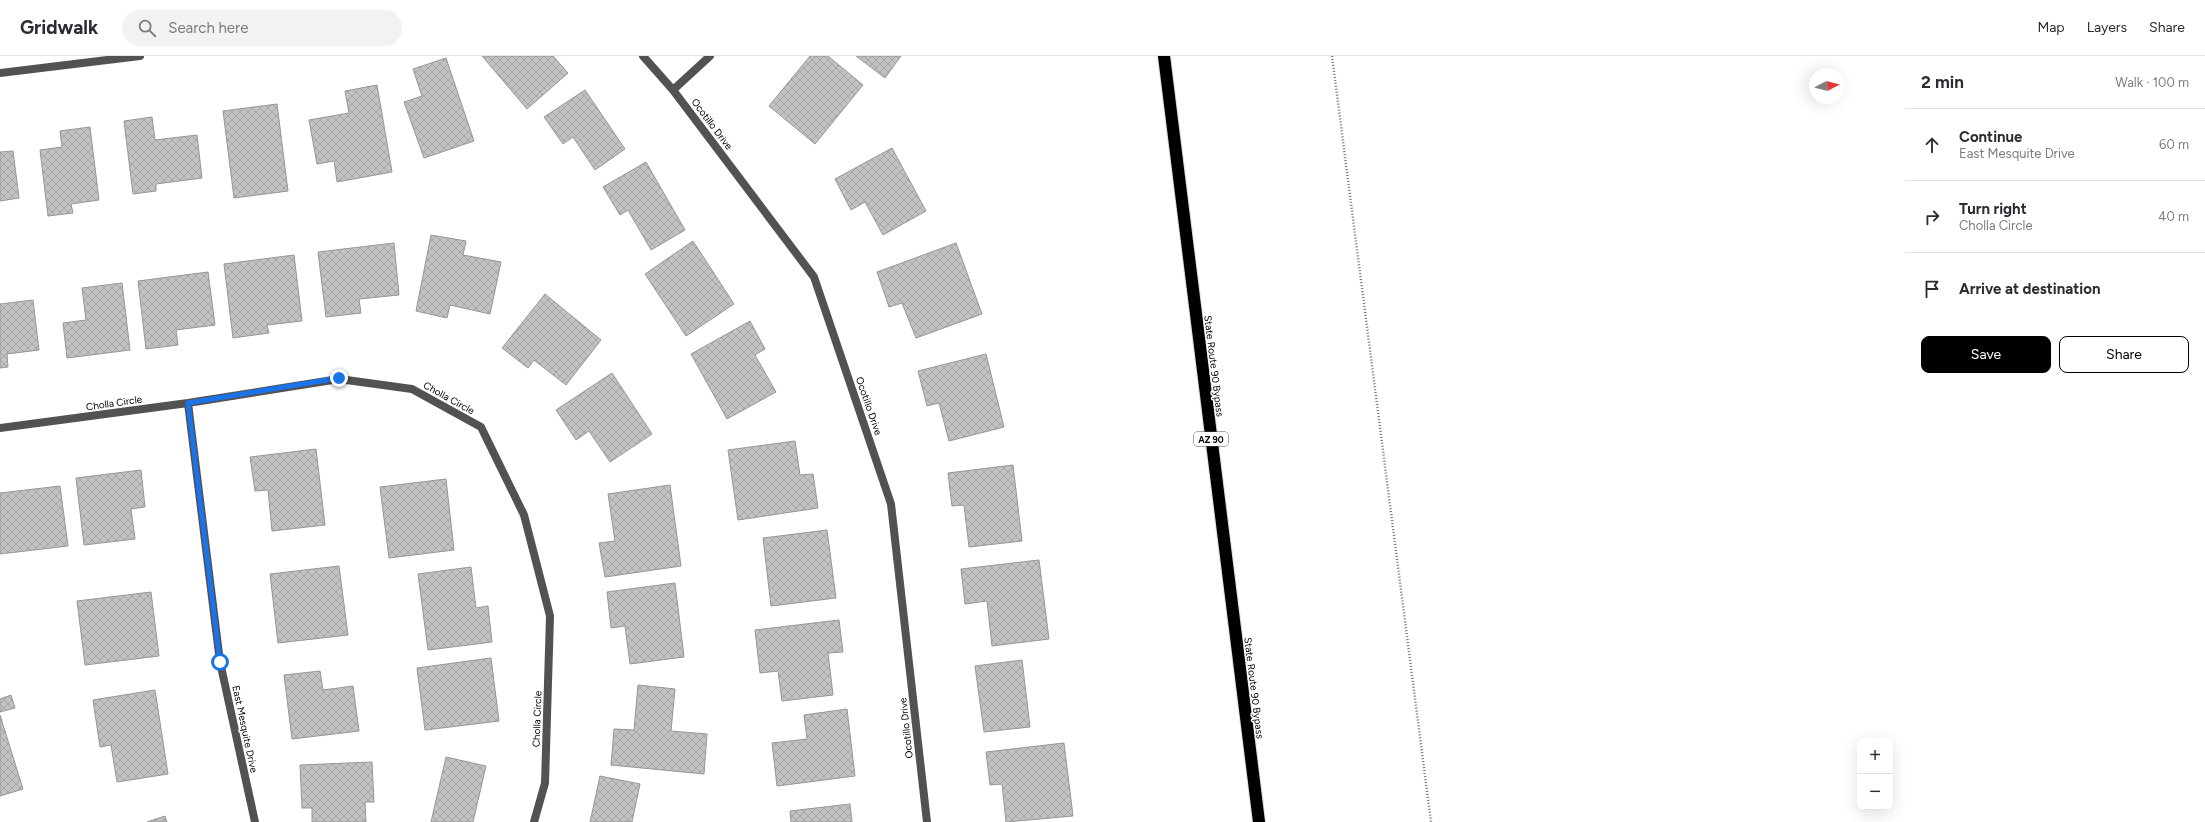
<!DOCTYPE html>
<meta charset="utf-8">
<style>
body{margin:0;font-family:Figtree,sans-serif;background:#f2f2f3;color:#2b2b33}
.controls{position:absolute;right:12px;bottom:12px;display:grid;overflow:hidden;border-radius:8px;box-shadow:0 4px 16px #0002}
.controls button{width:36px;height:36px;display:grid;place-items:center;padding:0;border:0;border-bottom:1px solid #e1e1e2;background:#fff;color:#2b2b33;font:20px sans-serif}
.compass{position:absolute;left:1809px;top:12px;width:36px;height:36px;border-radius:50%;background:#fff;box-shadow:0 4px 16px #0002;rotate:83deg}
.stop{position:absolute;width:12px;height:12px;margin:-9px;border:3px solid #1a73e8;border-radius:50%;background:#fff}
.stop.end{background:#1a73e8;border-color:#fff;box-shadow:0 1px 4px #0008}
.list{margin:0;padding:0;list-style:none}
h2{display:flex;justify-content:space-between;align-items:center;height:52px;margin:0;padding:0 16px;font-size:17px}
h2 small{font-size:13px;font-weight:400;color:#7c7c81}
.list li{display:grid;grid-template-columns:26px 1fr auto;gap:12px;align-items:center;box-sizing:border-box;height:72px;padding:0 16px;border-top:1px solid #e1e1e2}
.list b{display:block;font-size:15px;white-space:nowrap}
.list p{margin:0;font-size:13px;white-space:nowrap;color:#7c7c81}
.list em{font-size:13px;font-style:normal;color:#7c7c81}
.actions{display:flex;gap:8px;padding:12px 16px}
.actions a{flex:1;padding:9px 0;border:1px solid #000;border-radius:8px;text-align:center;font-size:14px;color:#000}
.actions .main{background:#000;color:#fff}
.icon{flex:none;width:22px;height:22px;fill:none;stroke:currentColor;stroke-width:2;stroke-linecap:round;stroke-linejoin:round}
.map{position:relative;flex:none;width:1905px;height:766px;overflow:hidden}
header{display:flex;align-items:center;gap:24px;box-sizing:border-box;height:56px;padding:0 20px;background:#fff;border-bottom:1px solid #e1e1e2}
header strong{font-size:19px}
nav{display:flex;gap:22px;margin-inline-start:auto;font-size:14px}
.search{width:280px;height:36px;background:#f2f2f3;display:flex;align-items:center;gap:10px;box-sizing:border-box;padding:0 14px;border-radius:22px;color:#7c7c81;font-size:15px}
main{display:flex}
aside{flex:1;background:#fff}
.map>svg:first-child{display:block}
.building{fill:url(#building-cross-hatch);stroke:#969696}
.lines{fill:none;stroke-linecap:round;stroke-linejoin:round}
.highway-casing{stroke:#dbdbdb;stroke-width:14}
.path{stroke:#747474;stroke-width:2.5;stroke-dasharray:1 2;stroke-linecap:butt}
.street{stroke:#525252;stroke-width:8}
.highway{stroke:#000;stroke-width:12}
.route{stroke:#1a73e8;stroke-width:5}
.labels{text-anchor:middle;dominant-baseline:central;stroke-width:3;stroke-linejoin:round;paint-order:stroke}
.shield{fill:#fff;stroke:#4c4c4c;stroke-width:1}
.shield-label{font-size:9px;font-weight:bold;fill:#000}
.street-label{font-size:10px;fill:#000;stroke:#fff}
</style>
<header>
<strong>Gridwalk</strong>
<div class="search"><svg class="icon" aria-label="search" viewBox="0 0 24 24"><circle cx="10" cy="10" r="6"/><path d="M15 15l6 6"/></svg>Search here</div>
<nav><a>Map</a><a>Layers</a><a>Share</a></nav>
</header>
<main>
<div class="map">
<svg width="1905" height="766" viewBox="0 0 1905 766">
<defs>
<pattern id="building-cross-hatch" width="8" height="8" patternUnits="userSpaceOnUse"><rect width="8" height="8" fill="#c2c2c2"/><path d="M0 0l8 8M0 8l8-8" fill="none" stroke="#a5a5a5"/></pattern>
</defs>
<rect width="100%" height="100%" fill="#fff"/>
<path class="building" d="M482,0H553L568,17L527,53Z
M810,0H828L863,29L815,88L769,50Z
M856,0H901L885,22Z
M446,2L474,85L424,102L404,46L422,40L413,13Z
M377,29L392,116L337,126L334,105L317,108L309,64L349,57L345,35Z
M585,34L625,93L595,114L573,81L563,88L544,61Z
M277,48L288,135L234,142L223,55Z
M152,61L155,84L197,79L202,122L156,128V135L133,138L124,65Z
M90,71L99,144L71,148L73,157L48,160L40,94L62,91L60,75Z
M892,92L926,155L883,179L865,146L851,154L835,123Z
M13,95L19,142L0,145V96Z
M646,106L685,174L651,194L628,154L620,159L603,131Z
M431,179L466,185L463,199L501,206L490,258L450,249L447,262L416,255Z
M693,185L734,248L686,280L645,218Z
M394,187L399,239L359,243L361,257L326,261L318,196Z
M956,187L982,258L916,282L902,247L889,251L877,216Z
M294,199L302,265L267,269L269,277L233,282L224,208Z
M208,216L215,269L176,274L178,289L146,293L138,225Z
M122,227L130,294L67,302L63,267L86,264L82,232Z
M545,238L601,284L566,329L534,304L528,312L502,292Z
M33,244L39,294L7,298L8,311L0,312V248Z
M750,265L765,293L755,299L776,336L727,363L691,298Z
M986,298L1004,371L949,385L939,347L927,350L918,315Z
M612,317L652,378L610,406L589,375L576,384L556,354Z
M795,385L800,419L813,418L818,452L738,464L728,394Z
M316,393L325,469L272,475L268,434L255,435L250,401Z
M1013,409L1022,485L969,491L964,449L952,450L948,417Z
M141,414L145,451L131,453L135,483L84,489L76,422Z
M446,423L454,494L389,502L380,431Z
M670,429L681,510L605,521L599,487L615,485L608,438Z
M60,430L68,490L0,498V437Z
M827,474L836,542L771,550L763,482Z
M1039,504L1049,583L992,590L987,545L965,548L961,513Z
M339,510L348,579L278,587L270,518Z
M471,511L476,552L488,550L492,586L428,594L418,518Z
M675,527L684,601L630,608L625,570L611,572L607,536Z
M151,536L159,600L85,609L77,545Z
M839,564L843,596L828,597L833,639L782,645L778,615L760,617L755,574Z
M491,602L499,665L425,674L417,612Z
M1022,604L1030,671L984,676L975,610Z
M320,615L323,634L353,630L359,675L292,683L284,619Z
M638,629L675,633L671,675L707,678L704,718L611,709L614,673L634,674Z
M155,634L168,718L117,726L111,689L100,691L93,644Z
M11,639L15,652L0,656V643Z
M847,653L855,720L777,730L772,687L807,683L804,659Z
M0,659L23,733L0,740Z
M1064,687L1073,760L1006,766L1002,728L990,729L986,696Z
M446,701L486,710L473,766H431Z
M372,706L374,746H365L366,766H312V752H302L300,709Z
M600,720L640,728L632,766H590Z
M850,748L852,766H791L790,755Z
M165,760L167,766H147Z"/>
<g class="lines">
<g class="highway-casing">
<path id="highway" d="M1164,0L1259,766"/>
</g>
<path class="path" d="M1332,0L1431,766"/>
<path class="street" d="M643,0L673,34L814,221L891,448L927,766
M0,17L140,0
M673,34L710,0
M188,347L220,606L255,766
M0,372L188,347L339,323L412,333L481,371L524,459L550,560L545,727L534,766"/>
<use href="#highway" class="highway"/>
</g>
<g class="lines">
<path class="route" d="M220,606L188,347L339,322"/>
</g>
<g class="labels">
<rect class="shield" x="1194" y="376" width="34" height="14" rx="3"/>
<g class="shield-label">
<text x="1211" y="383">AZ 90</text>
</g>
<g class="street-label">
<text transform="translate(712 68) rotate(53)">Ocotillo Drive</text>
<text transform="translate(1214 310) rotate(83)">State Route 90 Bypass</text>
<text transform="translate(449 342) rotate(29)">Cholla Circle</text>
<text transform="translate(114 347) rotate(-8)">Cholla Circle</text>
<text transform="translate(869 350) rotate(71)">Ocotillo Drive</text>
<text transform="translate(1254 632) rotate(83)">State Route 90 Bypass</text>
<text transform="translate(537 663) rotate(-88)">Cholla Circle</text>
<text transform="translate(906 672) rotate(-96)">Ocotillo Drive</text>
<text transform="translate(245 673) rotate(78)">East Mesquite Drive</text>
</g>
</g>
</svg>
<div class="controls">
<button>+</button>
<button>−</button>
</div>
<svg class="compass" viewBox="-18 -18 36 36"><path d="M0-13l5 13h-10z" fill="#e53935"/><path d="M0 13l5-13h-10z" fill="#7c7c81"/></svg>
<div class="stop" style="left:220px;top:606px"></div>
<div class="stop end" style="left:339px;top:322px"></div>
</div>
<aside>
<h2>2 min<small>Walk · 100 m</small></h2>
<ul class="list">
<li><svg class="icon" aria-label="ahead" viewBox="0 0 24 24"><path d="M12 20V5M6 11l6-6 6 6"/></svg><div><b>Continue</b><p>East Mesquite Drive</p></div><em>60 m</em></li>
<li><svg class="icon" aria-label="right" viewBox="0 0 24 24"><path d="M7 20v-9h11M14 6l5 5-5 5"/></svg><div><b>Turn right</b><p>Cholla Circle</p></div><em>40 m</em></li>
<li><svg class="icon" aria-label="arrive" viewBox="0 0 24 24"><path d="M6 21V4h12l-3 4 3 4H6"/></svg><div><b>Arrive at destination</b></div></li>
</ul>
<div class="actions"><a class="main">Save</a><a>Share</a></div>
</aside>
</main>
